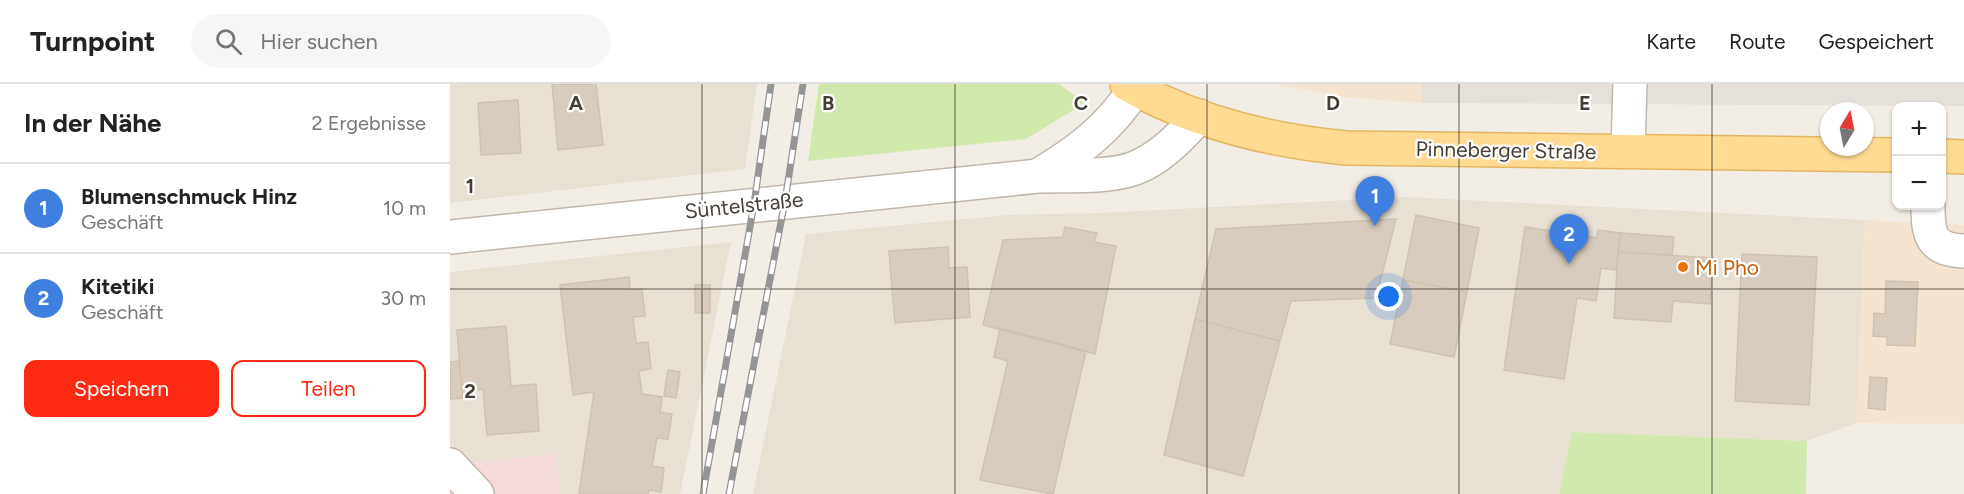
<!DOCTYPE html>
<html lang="de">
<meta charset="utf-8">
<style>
body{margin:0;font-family:Figtree,sans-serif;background:#f6f6f6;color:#222}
.controls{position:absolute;right:18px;top:18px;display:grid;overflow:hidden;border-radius:12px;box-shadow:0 2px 4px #0004}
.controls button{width:54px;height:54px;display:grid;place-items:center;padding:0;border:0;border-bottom:2px solid #e0e0e0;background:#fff;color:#222;font:30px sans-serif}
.compass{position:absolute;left:1370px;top:18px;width:54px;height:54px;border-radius:50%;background:#fff;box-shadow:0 2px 4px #0004;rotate:10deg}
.you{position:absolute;left:939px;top:213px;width:21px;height:21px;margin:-15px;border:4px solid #fff;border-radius:50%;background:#1a73e8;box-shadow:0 0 0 9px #1a73e833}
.badge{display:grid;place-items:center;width:39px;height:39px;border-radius:50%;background:#fc2a13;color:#fff;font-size:20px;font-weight:700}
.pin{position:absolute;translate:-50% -50px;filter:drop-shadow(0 2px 3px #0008)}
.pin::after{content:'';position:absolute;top:32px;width:21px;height:18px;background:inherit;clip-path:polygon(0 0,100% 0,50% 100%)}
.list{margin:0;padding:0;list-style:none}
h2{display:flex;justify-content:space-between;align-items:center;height:78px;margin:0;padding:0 24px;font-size:26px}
h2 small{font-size:20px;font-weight:400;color:#767676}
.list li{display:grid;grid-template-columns:39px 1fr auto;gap:18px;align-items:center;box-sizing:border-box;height:90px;padding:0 24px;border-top:2px solid #e0e0e0}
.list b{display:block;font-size:22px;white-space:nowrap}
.list p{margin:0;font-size:20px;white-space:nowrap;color:#767676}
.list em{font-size:20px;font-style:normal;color:#767676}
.actions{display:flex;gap:12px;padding:18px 24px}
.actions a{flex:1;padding:14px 0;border:2px solid #fc2a13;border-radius:12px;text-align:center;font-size:21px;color:#fc2a13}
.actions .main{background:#fc2a13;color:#fff}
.icon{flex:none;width:33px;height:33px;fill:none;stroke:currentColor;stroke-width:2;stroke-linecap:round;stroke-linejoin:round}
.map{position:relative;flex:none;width:1514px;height:410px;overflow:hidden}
header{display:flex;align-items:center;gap:36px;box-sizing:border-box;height:84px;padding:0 30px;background:#fff;border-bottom:2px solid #e0e0e0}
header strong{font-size:28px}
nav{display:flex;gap:33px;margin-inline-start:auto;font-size:21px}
.search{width:420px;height:54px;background:#f6f6f6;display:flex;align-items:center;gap:15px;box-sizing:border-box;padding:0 21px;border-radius:33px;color:#767676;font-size:22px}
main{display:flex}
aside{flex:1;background:#fff}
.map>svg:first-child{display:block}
.residential{fill:#e7e0d3}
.commercial{fill:#f5e4d0}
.industrial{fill:#e5e0da}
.medical{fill:#f4dbd9}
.green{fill:#d1e8ad}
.building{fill:#d8ccbe;stroke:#d0c1ae;stroke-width:1.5}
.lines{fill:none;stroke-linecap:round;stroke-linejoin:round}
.minor-casing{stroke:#c1b8ab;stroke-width:36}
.major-casing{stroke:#e5b662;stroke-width:36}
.minor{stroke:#fff;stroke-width:33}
.major{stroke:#ffda92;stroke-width:33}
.rail-casing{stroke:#959595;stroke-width:7}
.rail{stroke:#fff;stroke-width:4.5;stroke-dasharray:14;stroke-linecap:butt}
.grid{fill:none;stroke:#463e35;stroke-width:1.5;stroke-opacity:0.55}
.food-dot{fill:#e8710a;stroke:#fff;stroke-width:2}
.labels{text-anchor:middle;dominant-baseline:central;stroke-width:4.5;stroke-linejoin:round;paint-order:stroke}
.street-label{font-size:21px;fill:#463e35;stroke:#fff}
.food-label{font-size:21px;fill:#c56008;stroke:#fff;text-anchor:start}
.grid-label{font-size:20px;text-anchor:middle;font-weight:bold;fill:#463e35;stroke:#fff;stroke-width:4.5;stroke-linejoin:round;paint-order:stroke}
</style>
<header>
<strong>Turnpoint</strong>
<div class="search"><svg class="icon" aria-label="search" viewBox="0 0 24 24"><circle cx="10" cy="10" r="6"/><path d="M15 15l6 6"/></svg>Hier suchen</div>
<nav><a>Karte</a><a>Route</a><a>Gespeichert</a></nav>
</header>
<main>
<aside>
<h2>In der Nähe<small>2 Ergebnisse</small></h2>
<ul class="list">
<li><span class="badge" style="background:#3f7fe0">1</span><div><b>Blumenschmuck Hinz</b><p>Geschäft</p></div><em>10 m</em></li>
<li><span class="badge" style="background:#3f7fe0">2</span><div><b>Kitetiki</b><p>Geschäft</p></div><em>30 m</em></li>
</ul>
<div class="actions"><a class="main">Speichern</a><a>Teilen</a></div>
</aside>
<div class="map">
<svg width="1514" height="410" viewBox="0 0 1514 410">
<rect width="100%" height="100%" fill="#f3eee5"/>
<path class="residential" d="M0,0H307L295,85L0,119Z
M956,113L1415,136L1406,339L1357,357L1123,348L1109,410H303L356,150L557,131L650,129Z
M281,158L230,410H110L106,370L10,380L0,360V188Z"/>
<path class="commercial" d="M825,0H972V19L893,13Z
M1415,136L1514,141V340L1406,339Z"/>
<path class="industrial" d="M972,0H1514V22L972,19Z"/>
<path class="medical" d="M0,360L10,380L106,370L110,410H0Z"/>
<path class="green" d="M369,0H609L635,19L576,55L358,77Z
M1122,348L1357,357L1356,410H1109Z"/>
<path class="building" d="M102,0H146L153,61L108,66Z
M68,16L71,69L31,71L28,19Z
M966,131L1029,144L1017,208L953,196Z
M946,135L926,214L841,217L830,257L745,235L766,145Z
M615,143L647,149L644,158L666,162L645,270L533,241L553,156L613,153Z
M1075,143L1147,154L1148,146L1171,149L1166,186L1151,184L1146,217L1127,214L1114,295L1054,286Z
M1171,149L1224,153L1222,171L1168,168Z
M498,163L499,184L517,183L520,233L445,239L439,167Z
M1168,168L1263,174L1260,220L1223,217L1221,238L1164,234Z
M1292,170L1367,173L1359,321L1285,317Z
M179,193L180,206L192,205L195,232L183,233L186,259L198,258L201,285L189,287L192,310L212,313L210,328L222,330L218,355L207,354L202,382L214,384L211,408L199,406L198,410H129L144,308L123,311L110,201Z
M953,196L1017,208L1004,273L940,260Z
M1436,197L1468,198L1465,262L1437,261V253L1423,252L1424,229L1435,230Z
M245,201H260V229H245Z
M745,235L830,257L793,392L714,371Z
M56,242L61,302L86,300L89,347L37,351L33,305L12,307L7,246Z
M550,244L636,267L603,410L530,396L558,277L544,273Z
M9,277L13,314L0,315V278Z
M218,286L230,288L226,314L214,312Z
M1420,293L1437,294L1435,326L1418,324Z"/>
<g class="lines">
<g class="minor-casing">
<path id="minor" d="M1178,67L1180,0
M589,91C628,68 661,43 685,4
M1478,122C1478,151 1481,166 1514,167
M0,153L588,92C615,91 660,94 685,84C709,75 732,52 749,32
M0,381L27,410"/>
</g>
<g class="major-casing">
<path id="major" d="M677,0C744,38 820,57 896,64L1446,71
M1492,72L1514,73"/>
</g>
<use href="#minor" class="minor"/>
<use href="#major" class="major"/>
<g class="rail-casing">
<path id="rail" d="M253,410L304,120L321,0
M279,410L335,117L353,0"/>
</g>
<use href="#rail" class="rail"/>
</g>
<path class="grid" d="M252,0V410M505,0V410M757,0V410M1009,0V410M1262,0V410M0,205H1514"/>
<circle class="food-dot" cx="1233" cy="183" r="6"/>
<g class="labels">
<g class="street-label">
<text transform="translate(1056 66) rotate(1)">Pinneberger Straße</text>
<text transform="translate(294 121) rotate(-6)">Süntelstraße</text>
</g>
<g class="food-label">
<text x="1245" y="183">Mi Pho</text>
</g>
</g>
<g class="grid-label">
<text x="126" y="26">A</text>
<text x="378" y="26">B</text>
<text x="631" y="26">C</text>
<text x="883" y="26">D</text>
<text x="1135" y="26">E</text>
<text x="20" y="109">1</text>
<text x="20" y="314">2</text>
</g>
</svg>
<div class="controls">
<button>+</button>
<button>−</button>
</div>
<svg class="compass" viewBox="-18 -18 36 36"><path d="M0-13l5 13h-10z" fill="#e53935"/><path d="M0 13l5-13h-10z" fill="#767676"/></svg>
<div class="you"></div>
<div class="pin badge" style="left:925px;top:142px;background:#3f7fe0">1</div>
<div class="pin badge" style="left:1119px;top:180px;background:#3f7fe0">2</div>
</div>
</main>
